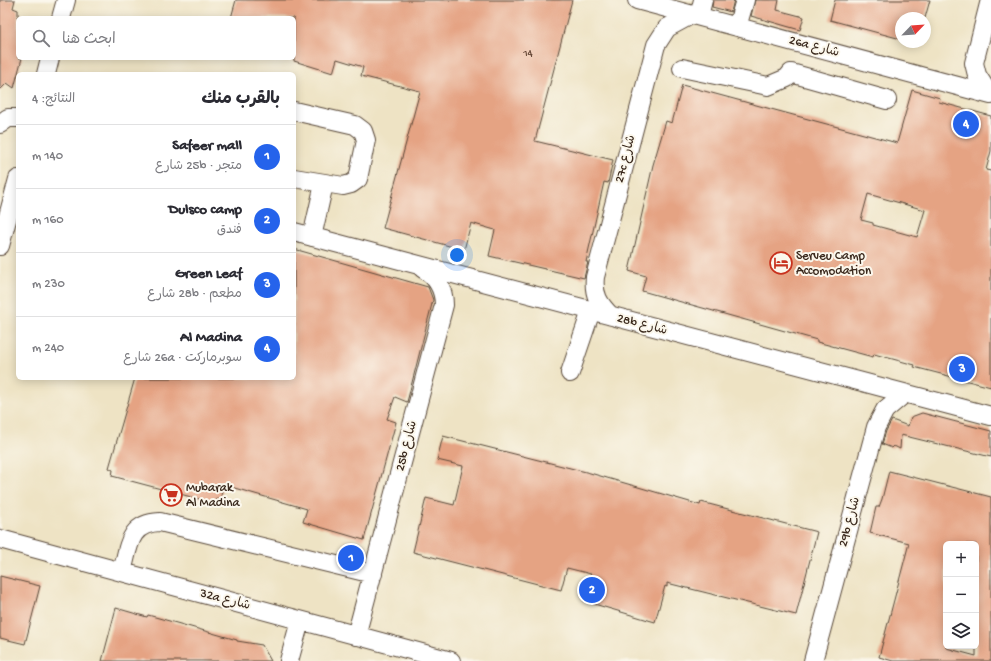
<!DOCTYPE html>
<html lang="ar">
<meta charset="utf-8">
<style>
body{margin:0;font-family:"Gochi Hand","Playpen Sans Arabic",sans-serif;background:#f7f7f7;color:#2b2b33;direction:rtl}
.controls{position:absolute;right:12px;bottom:12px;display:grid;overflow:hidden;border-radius:6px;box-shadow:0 2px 10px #0003}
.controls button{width:36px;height:36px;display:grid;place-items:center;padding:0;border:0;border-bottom:1px solid #e1e1e2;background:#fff;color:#2b2b33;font:20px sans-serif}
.compass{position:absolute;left:895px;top:12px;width:36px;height:36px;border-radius:50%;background:#fff;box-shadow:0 2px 10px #0003;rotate:65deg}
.you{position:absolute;left:457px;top:255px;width:14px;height:14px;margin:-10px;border:3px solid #fff;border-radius:50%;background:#1a73e8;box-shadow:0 0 0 6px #1a73e833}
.badge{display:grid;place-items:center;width:26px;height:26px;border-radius:50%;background:#2563eb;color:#fff;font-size:13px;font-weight:700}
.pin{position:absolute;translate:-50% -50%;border:2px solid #fff;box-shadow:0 1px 4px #0006}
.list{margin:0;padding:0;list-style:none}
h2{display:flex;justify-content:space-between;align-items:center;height:52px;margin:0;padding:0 16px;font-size:17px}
h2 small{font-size:13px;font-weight:400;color:#7c7c81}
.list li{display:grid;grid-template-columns:26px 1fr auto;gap:12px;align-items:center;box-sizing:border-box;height:64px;padding:0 16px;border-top:1px solid #e1e1e2}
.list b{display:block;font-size:15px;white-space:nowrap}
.list p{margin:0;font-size:13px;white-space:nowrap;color:#7c7c81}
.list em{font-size:13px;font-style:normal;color:#7c7c81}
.icon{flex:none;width:22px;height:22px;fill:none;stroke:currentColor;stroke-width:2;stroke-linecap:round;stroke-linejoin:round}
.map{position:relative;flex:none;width:991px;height:661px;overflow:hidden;direction:ltr}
.search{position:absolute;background:#fff;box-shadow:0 2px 10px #0003;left:16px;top:16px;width:280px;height:44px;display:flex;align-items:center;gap:10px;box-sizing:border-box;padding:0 14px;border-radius:6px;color:#7c7c81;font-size:15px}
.panel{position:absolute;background:#fff;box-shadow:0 2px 10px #0003;left:16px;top:72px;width:280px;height:308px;border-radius:6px;direction:rtl}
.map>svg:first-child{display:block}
.building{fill:#e5a383;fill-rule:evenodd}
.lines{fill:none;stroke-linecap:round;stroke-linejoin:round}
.minor-casing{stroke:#564637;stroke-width:20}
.minor{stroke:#fff;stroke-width:18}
.labels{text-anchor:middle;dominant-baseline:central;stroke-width:4;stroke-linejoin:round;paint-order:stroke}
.number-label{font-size:11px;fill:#664837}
.street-label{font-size:13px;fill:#3b2a1e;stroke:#fbf7ec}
.poi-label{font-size:13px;fill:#3b2a1e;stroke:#fbf7ec;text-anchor:start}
</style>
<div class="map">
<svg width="991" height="661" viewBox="0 0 991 661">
<rect width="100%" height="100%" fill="#fbf7ec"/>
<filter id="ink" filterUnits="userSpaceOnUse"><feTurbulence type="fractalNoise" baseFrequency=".025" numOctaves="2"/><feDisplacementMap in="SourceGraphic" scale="8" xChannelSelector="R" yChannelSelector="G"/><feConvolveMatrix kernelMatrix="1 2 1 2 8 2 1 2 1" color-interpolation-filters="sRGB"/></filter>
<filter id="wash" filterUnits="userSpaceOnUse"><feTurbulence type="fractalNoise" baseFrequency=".012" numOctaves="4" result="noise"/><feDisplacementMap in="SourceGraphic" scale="16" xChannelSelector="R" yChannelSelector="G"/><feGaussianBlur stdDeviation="0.9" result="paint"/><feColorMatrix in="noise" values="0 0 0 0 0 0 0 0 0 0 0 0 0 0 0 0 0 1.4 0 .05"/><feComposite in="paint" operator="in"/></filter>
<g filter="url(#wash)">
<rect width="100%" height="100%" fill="#eee3c4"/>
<g id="blocks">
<path class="building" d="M0,0H15L13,8L18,10V58H22L14,88L7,83L0,90Z
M236,0H572L535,141L613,160L608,183L604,182L586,262H588L584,278L489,256L495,230L471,223L464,250L383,228L420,91L361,76L363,67L337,59L333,73L294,61V18H231Z
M713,0H734L731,12L712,7Z
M755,0H779L777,10L804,17L800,30L751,16Z
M835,0H930L925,18H901V39L830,20Z
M682,85L897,143L912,90L940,98L939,102L991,116V151L986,170L991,171V387L914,367L915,365L874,354L873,357L817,342V340L642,291L646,276L629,271L653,165L666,121L672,123ZM868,194L925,210L917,237L873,225V223L861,220Z
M294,249L428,287L433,300L407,402L395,397L387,419L396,422L364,540L303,522L307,509L224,485L220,499L216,498L214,503L112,476L113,470L109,468L135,378H294Z
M922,413L991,431V457L901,435L900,449L894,446L892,448L882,444L886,431L892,420L908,426L911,417Z
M443,436L590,473L700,505L701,502L817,532L796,615L667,583V587L665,586L655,622L584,601L591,574L567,568L561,590L413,552L426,498L454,505L463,466L437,460Z
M889,471L991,497V661H893L879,657L909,543L870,533L876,507H879L882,499ZM946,544H976V656L946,648Z
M0,576L40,586L25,644L0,638Z
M116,608L147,617L148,615L237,640V641L262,645L271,661H102Z"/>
</g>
</g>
<g filter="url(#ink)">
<use href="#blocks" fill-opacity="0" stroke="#564637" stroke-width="1"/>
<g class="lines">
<g class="minor-casing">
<path id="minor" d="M637,0L991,95
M699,16L703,0
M61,18L66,0
M737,27L745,0
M682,68L768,86L787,78L791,73L887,100
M46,74L50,58
M989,94L977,75L974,63L990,0
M294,111L355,125L363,131L366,140L358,179L351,184L343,186L294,178
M0,124L8,118H18
M294,232L991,416
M312,237L324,184
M0,246L18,179
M611,316C599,304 593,295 595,277L656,45L667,28L691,15
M570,373L591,311
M0,539L451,661
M122,572C129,547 128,523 160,522L373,574
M356,636L444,305C444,289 436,276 422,268
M289,661L300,621
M813,661L876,427L885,410L904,394"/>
</g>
<use href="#minor" class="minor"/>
</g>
</g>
<defs>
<g id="hotel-ring" transform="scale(1.15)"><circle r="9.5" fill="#fbf7ec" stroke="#c8321e" stroke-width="1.5"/><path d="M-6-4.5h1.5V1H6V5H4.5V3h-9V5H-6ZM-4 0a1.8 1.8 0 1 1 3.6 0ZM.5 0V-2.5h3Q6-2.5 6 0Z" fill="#c8321e"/></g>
<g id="supermarket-ring" transform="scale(1.15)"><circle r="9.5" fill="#fbf7ec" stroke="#c8321e" stroke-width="1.5"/><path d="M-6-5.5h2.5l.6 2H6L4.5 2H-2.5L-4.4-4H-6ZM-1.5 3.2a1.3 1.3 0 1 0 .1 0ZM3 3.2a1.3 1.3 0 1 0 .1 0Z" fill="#c8321e"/></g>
</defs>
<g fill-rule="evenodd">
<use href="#hotel-ring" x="781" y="263"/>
<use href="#supermarket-ring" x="171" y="495"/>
</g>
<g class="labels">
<g class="number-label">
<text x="528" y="54">14</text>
</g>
<g class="street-label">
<text transform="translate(814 47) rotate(15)">26a شارع</text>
<text transform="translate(626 159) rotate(-75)">27c شارع</text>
<text transform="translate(642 325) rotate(15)">28b شارع</text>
<text transform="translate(407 446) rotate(-75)">25b شارع</text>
<text transform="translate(850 522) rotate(-75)">29b شارع</text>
<text transform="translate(225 600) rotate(15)">32a شارع</text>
</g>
<g class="poi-label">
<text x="796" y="256">Serveu Camp<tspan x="796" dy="15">Accomodation</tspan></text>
<text x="186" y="488">Mubarak<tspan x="186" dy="15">Al Madina</tspan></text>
</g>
</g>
</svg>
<div class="controls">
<button>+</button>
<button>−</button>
<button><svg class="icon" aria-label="layers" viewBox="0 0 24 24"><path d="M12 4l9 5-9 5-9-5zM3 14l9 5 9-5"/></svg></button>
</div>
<svg class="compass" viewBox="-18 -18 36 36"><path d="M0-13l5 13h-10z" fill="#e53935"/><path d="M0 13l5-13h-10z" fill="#7c7c81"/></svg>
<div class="you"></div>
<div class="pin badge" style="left:351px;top:558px">1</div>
<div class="pin badge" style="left:592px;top:590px">2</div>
<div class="pin badge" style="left:962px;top:369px">3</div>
<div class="pin badge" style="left:966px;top:124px">4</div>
<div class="search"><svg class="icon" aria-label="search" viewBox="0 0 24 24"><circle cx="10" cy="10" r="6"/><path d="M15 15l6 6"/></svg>ابحث هنا</div>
<section class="panel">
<h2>بالقرب منك<small>النتائج: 4</small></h2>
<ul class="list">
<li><span class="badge">1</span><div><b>Safeer mall</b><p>متجر · 25b شارع</p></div><em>140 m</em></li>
<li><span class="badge">2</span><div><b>Dulsco camp</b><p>فندق</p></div><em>160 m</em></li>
<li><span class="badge">3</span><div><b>Green Leaf</b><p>مطعم · 28b شارع</p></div><em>230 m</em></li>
<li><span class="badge">4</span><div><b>Al Madina</b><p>سوبرماركت · 26a شارع</p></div><em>240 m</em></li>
</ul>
</section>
</div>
